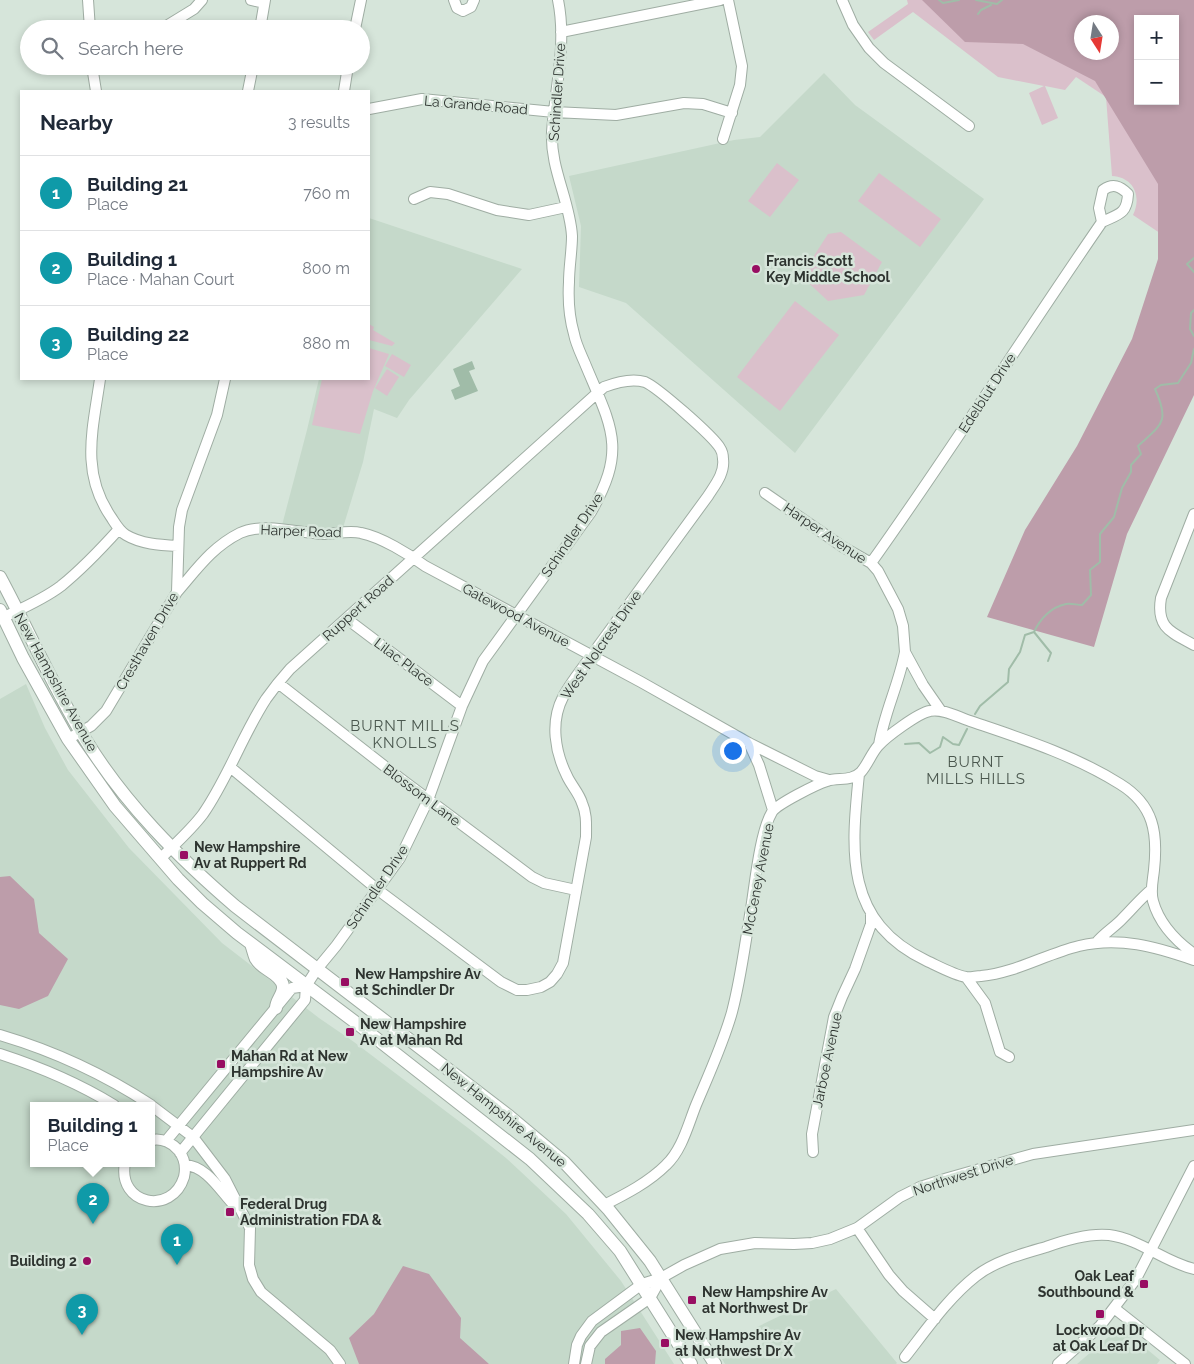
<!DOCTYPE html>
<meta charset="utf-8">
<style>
body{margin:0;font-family:Raleway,sans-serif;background:#f6f6f7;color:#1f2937}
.controls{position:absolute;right:15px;top:15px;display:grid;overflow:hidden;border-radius:0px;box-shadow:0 2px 8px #0003}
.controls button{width:45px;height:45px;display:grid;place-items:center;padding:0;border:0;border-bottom:1px solid #e0e1e3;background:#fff;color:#1f2937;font:25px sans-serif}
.compass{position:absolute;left:1074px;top:15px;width:45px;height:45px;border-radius:50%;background:#fff;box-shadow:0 2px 8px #0003;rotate:168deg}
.you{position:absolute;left:732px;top:750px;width:18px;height:18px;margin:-12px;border:4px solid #fff;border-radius:50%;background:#1a73e8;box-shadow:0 0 0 8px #1a73e833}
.badge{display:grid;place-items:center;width:32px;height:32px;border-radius:50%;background:#b45309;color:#fff;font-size:16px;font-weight:700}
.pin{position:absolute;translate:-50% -41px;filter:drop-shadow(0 1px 2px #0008)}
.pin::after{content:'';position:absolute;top:26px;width:18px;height:15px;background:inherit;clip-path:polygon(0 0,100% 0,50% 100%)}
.popup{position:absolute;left:30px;top:1102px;width:125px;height:65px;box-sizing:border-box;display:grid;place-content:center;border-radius:0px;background:#fff;filter:drop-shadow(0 1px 4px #0005);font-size:16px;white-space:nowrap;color:#747a83}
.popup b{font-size:19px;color:#1f2937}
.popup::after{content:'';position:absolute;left:50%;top:100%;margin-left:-10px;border:10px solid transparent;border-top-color:#fff}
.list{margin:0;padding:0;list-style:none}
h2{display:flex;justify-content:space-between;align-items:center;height:65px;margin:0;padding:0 20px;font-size:21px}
h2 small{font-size:16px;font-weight:400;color:#747a83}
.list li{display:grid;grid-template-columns:32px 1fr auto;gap:15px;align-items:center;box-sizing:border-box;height:75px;padding:0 20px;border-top:1px solid #e0e1e3}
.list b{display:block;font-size:19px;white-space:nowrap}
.list p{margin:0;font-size:16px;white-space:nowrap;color:#747a83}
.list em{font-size:16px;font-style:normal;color:#747a83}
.icon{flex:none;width:28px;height:28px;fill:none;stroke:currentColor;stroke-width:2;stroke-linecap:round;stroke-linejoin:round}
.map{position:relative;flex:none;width:1194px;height:1364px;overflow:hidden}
.search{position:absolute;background:#fff;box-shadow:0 2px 8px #0003;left:20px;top:20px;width:350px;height:55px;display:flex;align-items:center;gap:12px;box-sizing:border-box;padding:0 18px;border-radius:28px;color:#747a83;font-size:19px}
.panel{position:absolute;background:#fff;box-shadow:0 2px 8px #0003;left:20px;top:90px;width:350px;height:290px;border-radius:0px}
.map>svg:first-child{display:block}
.built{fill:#c5d9ca;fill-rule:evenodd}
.green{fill:#dac0cb;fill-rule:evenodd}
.forest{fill:#bd9daa;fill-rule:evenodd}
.water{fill:#a0bca8}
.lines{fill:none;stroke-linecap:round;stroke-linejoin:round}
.stream{stroke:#a0bca8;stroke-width:2}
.minor-casing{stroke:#9fada3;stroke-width:12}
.major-casing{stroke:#9fada3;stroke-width:14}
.minor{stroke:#fff;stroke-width:10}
.major{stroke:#fff;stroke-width:12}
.poi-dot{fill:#980e62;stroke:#d6e5da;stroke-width:2}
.labels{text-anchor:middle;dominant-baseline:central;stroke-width:5;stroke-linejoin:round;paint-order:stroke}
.street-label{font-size:14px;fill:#2e3430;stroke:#d6e5da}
.poi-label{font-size:14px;font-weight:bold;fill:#2e3430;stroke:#d6e5da;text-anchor:start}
.neighbourhood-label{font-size:15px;letter-spacing:1px;fill:#4b584f;stroke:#d6e5da}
</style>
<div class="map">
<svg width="1194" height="1364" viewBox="0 0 1194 1364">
<rect width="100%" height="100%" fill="#d6e5da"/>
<path class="built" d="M824,73L855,105L984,199L795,453L626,303L579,287L581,226L569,176L734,140L760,137Z
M369,218L522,269L409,400L397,418L374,409L363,462L342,531L281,529L307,430L319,379H369Z
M26,684L45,728L68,770L129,848L222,943L319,1018L354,1042L472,1131L506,1158L566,1214L621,1281L674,1364H0V699ZM34,1105H152V1163H34Z
M836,1289L897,1363L896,1364H725L722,1359L763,1343L757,1327Z
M1120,1327L1160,1360L1157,1364H1077Z"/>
<path class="green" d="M907,0H1194V256L1133,215C1142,197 1134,177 1112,176L1106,97L1076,77L1065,90L1045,86L1058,118L1042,125L1029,93L1044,86L998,77L913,12L874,40L868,32L908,4ZM1138,19H1175V101H1138ZM1082,22H1112V52H1082Z
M777,163L799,180L770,217L748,201Z
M879,173L941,219L920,247L858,201Z
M841,232L882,262L864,295L828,301L801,276L828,234Z
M795,301L839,335L780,411L737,377Z
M369,324L374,327L373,330L395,343L392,346L369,340Z
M369,348L389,354L373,391L360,434L312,425L322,379H369Z
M392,354L411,365L404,377L385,366Z
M387,369L399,377L387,396L375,388Z"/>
<path class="forest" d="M922,0H1194V395L1127,534L1094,647L987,617L1025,530L1077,446L1132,339L1158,259V184L1095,81L1023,44L965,42ZM1138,19H1175V101H1138ZM1082,22H1112V52H1082Z
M10,876L34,899L39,933L68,959L48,996L19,1009L0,1005V877Z
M403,1266L429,1274L461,1318L460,1338L489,1364H359L349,1338L374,1314Z
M640,1328L656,1351L655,1364H605V1359L621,1345V1331Z"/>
<path class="water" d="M472,361L475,369L469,371L478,391L455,400L451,390L460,386L453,369Z"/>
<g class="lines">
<path class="stream" d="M939,0L943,3L959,0
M976,0L997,4L1002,0
M978,14L981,10L991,5
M1194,258L1187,264L1194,272
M1194,310L1191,313L1190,329L1194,336
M1034,632L1051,653L1048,661
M975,714L980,706L1008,682L1009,669L1020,652L1025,635L1034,632C1040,619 1051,607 1066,604C1071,603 1077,605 1082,605L1091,595L1090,570L1100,562V534L1114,517L1122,488L1131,472V465L1141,454L1138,446C1162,424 1170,422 1155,389L1161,385L1178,383L1191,363L1194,349
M905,744L919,743L930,753L940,747L943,737L953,744L959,745L967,729"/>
<g class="minor-casing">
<path id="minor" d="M88,0L90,29
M251,0L264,3
M454,0L457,8L463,11L471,7L474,0
M842,0L853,25L869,48L884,63L969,126
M163,28L194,9L202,0
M260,29L265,0
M355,29L361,0
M561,32L720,0
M92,66L96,91
M248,91L253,66
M344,91L348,66
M369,109L422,99L554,112L616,115L684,103L703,104L732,113
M723,139L740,85L742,66L728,0
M414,199L430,192L448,194L497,210L529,215L566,207
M100,379C93,429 80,472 111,517C115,523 119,531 126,535C141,544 160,545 178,546
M765,493L843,547L871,563L878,571L898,609L903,626L905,652L923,685L941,711
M1194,514L1161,598C1156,628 1171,632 1194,645
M871,563C951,451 1024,335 1102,222L1099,208L1103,190C1113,183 1120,186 1128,194C1127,214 1119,214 1102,222
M177,592C197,569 212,547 240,533C263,522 299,533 323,534C335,534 349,530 361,533C381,537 409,554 425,566L641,682L749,743L815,776L829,780
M4,617C23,608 44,599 61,586C82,569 101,549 119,529
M347,619L462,706
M278,683L401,779L532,877L544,883L576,890
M68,739L91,726L106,711L177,592L179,527L182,510L217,415L225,379
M749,743L759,765L773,810
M879,745C884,713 899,684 905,652
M859,774C851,852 844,922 927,961C938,966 954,975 966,977C970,978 976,976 981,976C1015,973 1046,954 1079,946C1119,936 1156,947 1194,960
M161,858C175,844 191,830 203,814C228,778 242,736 266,699C273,689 281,679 290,669L604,387C617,382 632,378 645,382C657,387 713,436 720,448C722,451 723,455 723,459C725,473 715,485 708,496L575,678C571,684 566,691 563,697C550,722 555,752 567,776C571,785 579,793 582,803C587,814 586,825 586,837L563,963L557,974L550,982L541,987L527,990H517L501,982L378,890L230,767
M1096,943C1104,933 1115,927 1123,918C1134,907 1140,899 1152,889
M966,977L985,1003L1000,1052L1009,1057
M0,1035C54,1051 104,1074 151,1105
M0,1054C40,1067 78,1083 114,1105
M152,1106L193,1137L225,1179L250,1228L249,1265L253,1279L261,1292L330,1350L340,1364
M166,1141L292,988L306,986
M813,1152L812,1134L834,1017L842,997L855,969L871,924V913
M180,1153L305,1000L306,986L317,969L336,946L400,858L428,800L462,706L483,661L591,512C627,449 612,428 586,366C582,356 576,345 574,334C569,317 568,299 569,282C569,267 572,251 572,236C570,201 550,168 552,132C555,88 567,44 558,0
M125,1163C117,1205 172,1216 184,1177C186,1168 185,1159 179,1151C173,1143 162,1138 152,1140
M185,1165C207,1166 221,1192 235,1206
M604,1205C626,1194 649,1182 666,1165C682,1150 688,1125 696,1105C709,1074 723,1044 732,1012C741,978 745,943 751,909C755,884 760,832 772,812C777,804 817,784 827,781C838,777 851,782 861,772C868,764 871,754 878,746C886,737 918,713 930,711C942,708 958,717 970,721C1020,738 1074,755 1120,784C1154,805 1158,833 1154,870C1153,880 1150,891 1153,901C1159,923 1176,941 1194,954
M857,1228L889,1275L903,1291L935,1319
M1114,1308L1185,1364
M905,1357C927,1329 948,1298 976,1276C995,1261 1022,1254 1046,1247C1065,1240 1089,1233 1109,1235C1140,1239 1164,1262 1194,1269
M574,1364L577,1345L581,1336L592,1321L642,1284L661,1278L684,1265L720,1249L755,1243L794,1244L812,1243L830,1239L857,1228L900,1197L920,1187L948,1178L1033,1154L1194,1130
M586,1364L590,1346L601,1332L650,1298L661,1278
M1058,1364L1100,1326L1136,1279L1194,1166"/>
</g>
<g class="major-casing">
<path id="major" d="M0,577C29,631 53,687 85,739C125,804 178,857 235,906L509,1116L564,1162L609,1210L650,1261L715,1364
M0,610L23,658L68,739L115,806L178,879L202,903L237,933L363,1028L530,1159L588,1214L620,1251L691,1364
M251,944C253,949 254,955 256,959C262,970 281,973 283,986C284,994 276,1000 276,1008"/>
</g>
<use href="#minor" class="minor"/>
<use href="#major" class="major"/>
</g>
<g class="poi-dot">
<circle cx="756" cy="269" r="5"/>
<rect x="179" y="850" width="10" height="10" rx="2.5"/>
<rect x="340" y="977" width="10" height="10" rx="2.5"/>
<rect x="345" y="1027" width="10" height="10" rx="2.5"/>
<rect x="216" y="1059" width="10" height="10" rx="2.5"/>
<rect x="225" y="1207" width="10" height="10" rx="2.5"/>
<circle cx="87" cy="1261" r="5"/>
<rect x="1139" y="1279" width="10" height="10" rx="2.5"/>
<rect x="687" y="1295" width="10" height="10" rx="2.5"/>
<rect x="1095" y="1309" width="10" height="10" rx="2.5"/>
<rect x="660" y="1338" width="10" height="10" rx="2.5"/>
</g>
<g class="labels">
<g class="street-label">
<text transform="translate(557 92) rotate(-86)">Schindler Drive</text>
<text transform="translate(476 105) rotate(5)">La Grande Road</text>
<text transform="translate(987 393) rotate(-57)">Edelblut Drive</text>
<text transform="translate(301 531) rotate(2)">Harper Road</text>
<text transform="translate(825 533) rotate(34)">Harper Avenue</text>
<text transform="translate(572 535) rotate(-56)">Schindler Drive</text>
<text transform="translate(358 608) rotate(-42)">Ruppert Road</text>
<text transform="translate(516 615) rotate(28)">Gatewood Avenue</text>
<text transform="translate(147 641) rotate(-60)">Cresthaven Drive</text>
<text transform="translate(601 645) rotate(-55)">West Nolcrest Drive</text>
<text transform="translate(404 662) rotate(37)">Lilac Place</text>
<text transform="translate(56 682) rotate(61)">New Hampshire Avenue</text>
<text transform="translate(422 795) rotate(37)">Blossom Lane</text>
<text transform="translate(758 879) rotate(-79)">McCeney Avenue</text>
<text transform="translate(377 887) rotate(-56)">Schindler Drive</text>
<text transform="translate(827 1060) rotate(-78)">Jarboe Avenue</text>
<text transform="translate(504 1115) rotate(39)">New Hampshire Avenue</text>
<text transform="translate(963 1175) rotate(-18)">Northwest Drive</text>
</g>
<g class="poi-label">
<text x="766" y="261">Francis Scott<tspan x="766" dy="16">Key Middle School</tspan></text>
<text x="194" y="847">New Hampshire<tspan x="194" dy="16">Av at Ruppert Rd</tspan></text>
<text x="355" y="974">New Hampshire Av<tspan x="355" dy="16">at Schindler Dr</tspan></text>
<text x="360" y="1024">New Hampshire<tspan x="360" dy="16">Av at Mahan Rd</tspan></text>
<text x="231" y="1056">Mahan Rd at New<tspan x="231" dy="16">Hampshire Av</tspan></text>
<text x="240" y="1204">Federal Drug<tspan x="240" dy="16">Administration FDA &amp;</tspan></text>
<text x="77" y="1261" text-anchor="end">Building 2</text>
<text x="1134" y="1276" text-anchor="end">Oak Leaf<tspan x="1134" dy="16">Southbound &amp;</tspan></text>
<text x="702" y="1292">New Hampshire Av<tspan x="702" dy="16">at Northwest Dr</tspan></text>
<text x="1100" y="1330" text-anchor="middle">Lockwood Dr<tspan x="1100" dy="16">at Oak Leaf Dr</tspan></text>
<text x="675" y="1335">New Hampshire Av<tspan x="675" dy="16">at Northwest Dr X</tspan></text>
</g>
<g class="neighbourhood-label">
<text x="405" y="726">BURNT MILLS<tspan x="405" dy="17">KNOLLS</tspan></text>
<text x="976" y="762">BURNT<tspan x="976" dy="17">MILLS HILLS</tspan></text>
</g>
</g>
</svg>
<div class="controls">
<button>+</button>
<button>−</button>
</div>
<svg class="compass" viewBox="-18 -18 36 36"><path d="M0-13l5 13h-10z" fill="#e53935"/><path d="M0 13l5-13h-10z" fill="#747a83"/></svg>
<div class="you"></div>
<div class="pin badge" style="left:177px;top:1265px;background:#0f9aa8">1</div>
<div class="pin badge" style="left:93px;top:1224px;background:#0f9aa8">2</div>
<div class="popup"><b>Building 1</b>Place</div>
<div class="pin badge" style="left:82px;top:1335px;background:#0f9aa8">3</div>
<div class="search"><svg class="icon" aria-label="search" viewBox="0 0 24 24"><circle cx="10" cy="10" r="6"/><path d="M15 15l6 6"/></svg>Search here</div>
<section class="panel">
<h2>Nearby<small>3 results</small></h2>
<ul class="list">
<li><span class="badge" style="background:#0f9aa8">1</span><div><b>Building 21</b><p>Place</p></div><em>760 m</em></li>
<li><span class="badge" style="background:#0f9aa8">2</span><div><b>Building 1</b><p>Place · Mahan Court</p></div><em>800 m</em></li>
<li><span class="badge" style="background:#0f9aa8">3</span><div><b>Building 22</b><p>Place</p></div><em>880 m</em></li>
</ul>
</section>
</div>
